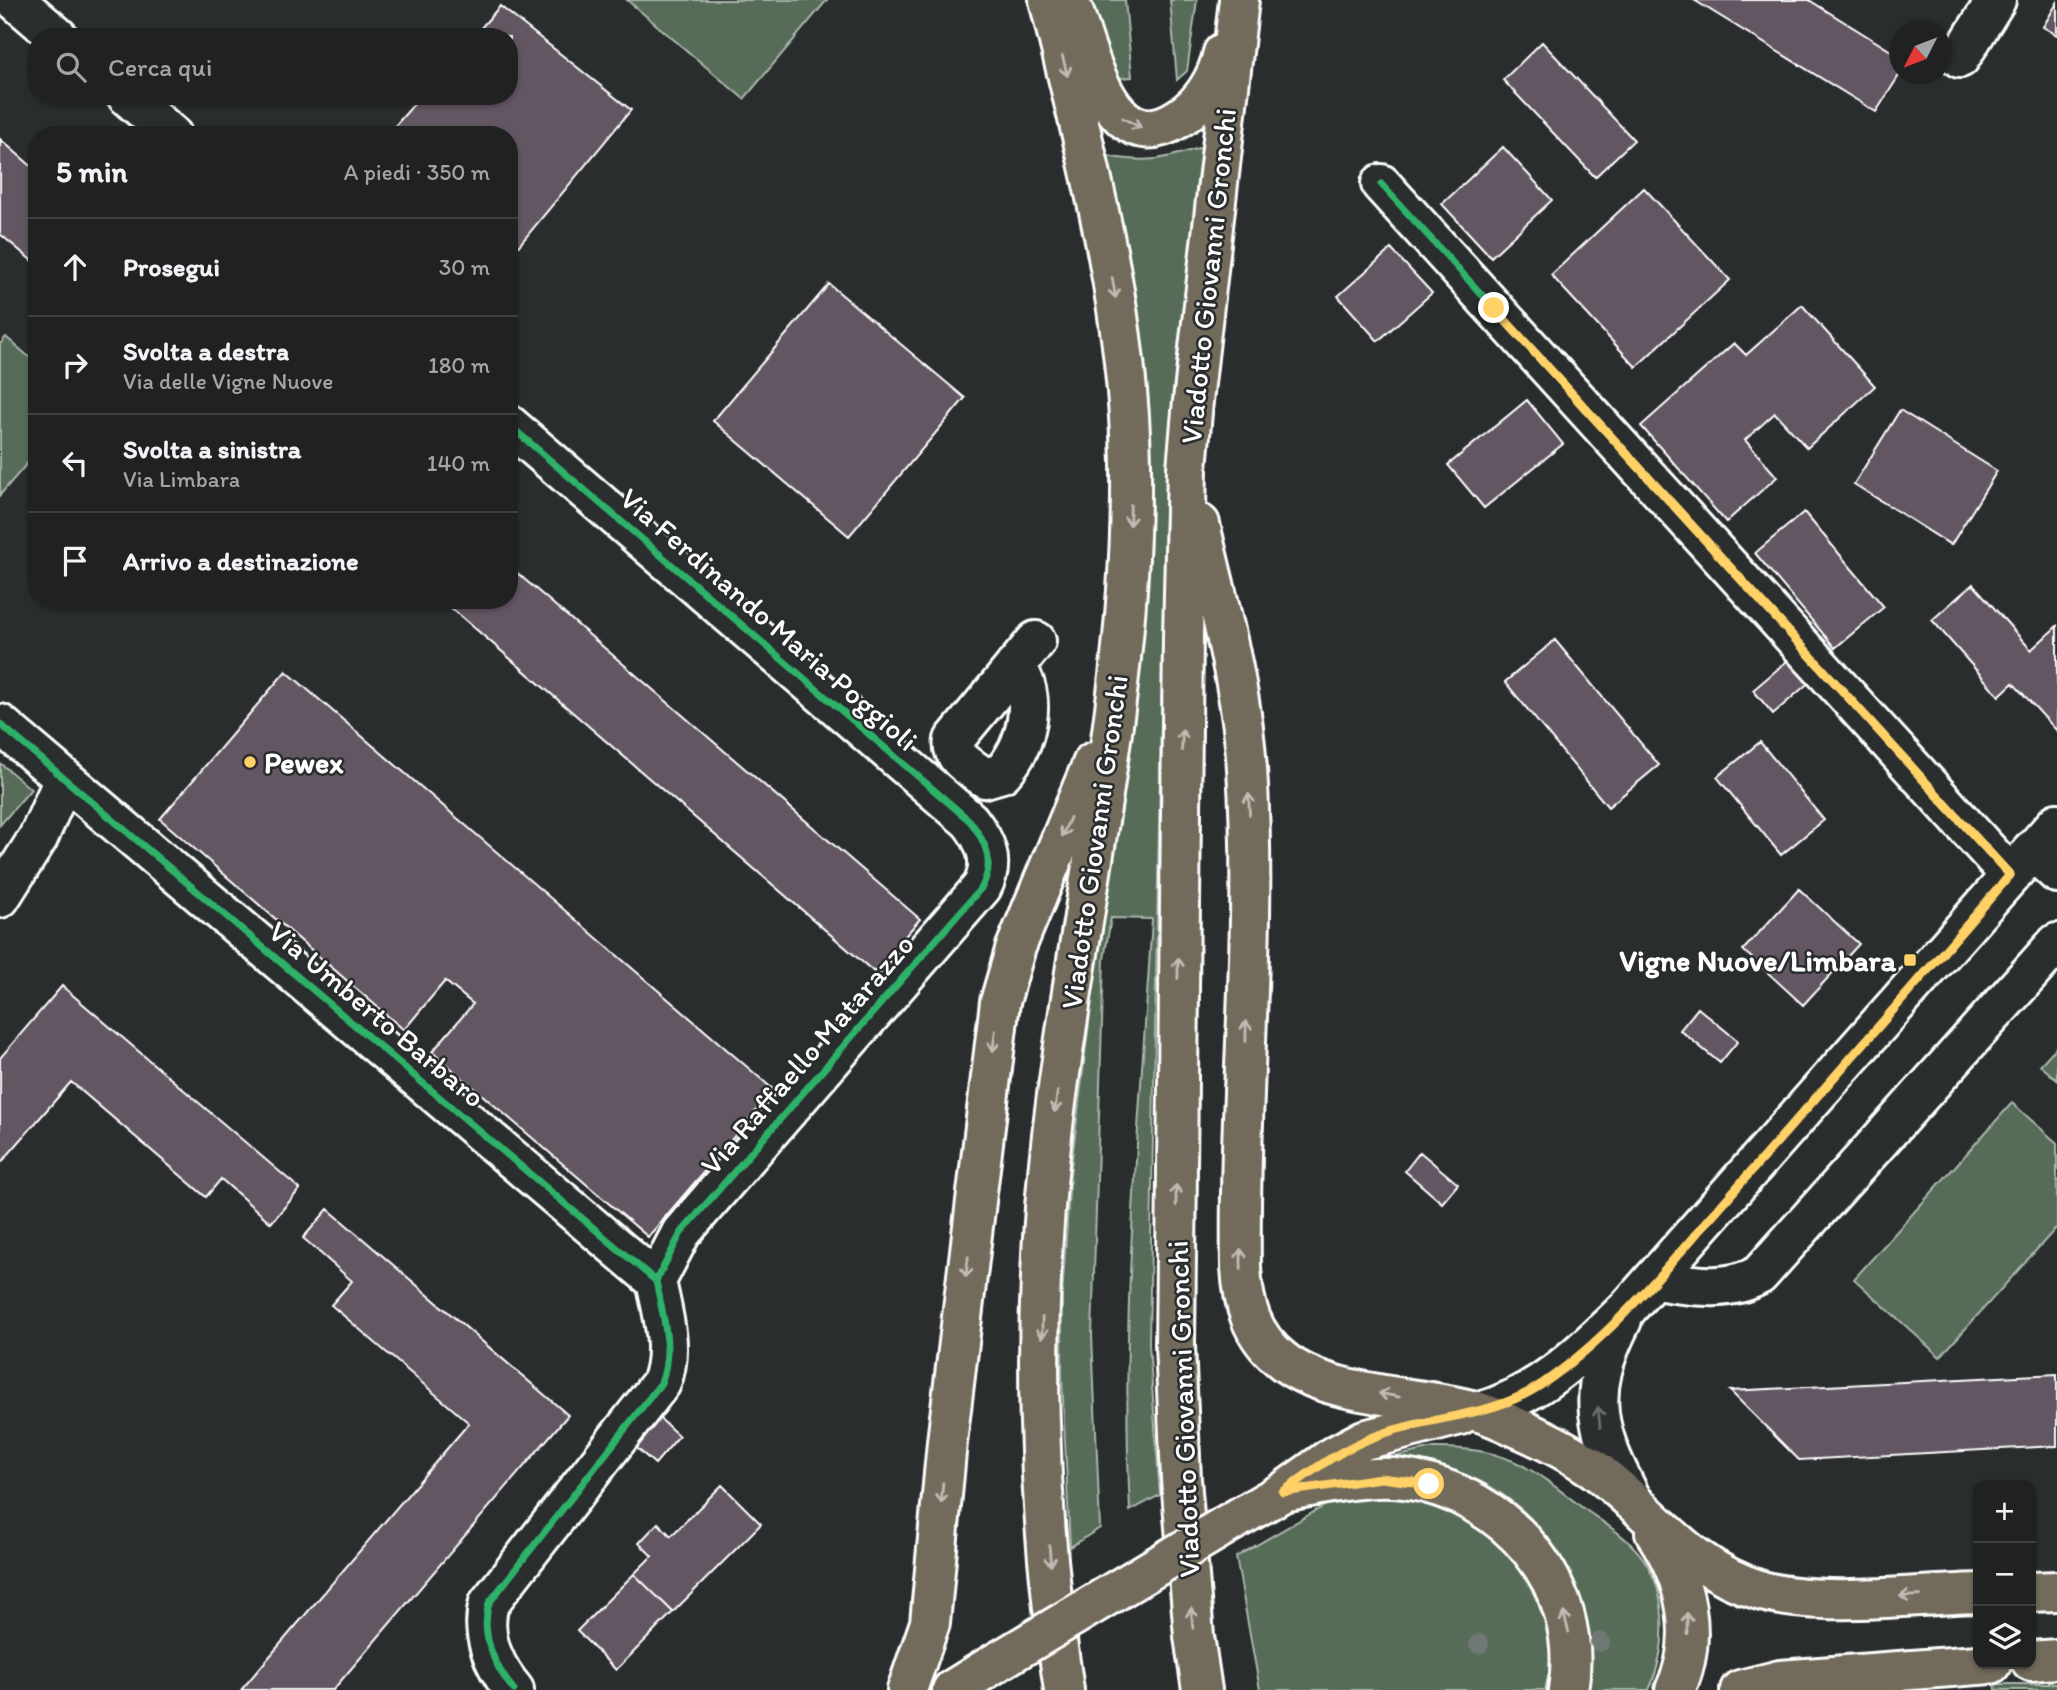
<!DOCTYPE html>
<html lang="it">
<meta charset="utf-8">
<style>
body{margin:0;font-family:Itim,sans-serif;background:#282a2a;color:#f1f3f6}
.controls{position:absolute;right:21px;bottom:21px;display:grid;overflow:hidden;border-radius:14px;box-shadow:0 2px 5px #0004}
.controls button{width:63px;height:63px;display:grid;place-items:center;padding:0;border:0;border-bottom:2px solid #3d3f40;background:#202222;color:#f1f3f6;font:35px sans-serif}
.compass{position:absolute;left:1889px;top:21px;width:63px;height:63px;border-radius:50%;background:#202222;box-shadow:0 2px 5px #0004;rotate:228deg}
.stop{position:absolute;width:21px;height:21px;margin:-16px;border:5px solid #ffd166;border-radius:50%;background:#fff}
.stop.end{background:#ffd166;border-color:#fff;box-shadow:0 2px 7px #0008}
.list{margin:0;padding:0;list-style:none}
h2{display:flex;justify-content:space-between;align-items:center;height:91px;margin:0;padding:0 28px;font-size:30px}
h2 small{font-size:23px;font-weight:400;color:#a2a4a5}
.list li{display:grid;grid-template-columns:46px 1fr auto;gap:21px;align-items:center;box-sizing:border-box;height:98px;padding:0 28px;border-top:2px solid #3d3f40}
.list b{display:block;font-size:26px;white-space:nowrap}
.list p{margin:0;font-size:23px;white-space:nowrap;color:#a2a4a5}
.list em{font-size:23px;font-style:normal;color:#a2a4a5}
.icon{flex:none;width:38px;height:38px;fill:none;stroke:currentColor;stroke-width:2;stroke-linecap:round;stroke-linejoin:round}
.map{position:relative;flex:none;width:2057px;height:1690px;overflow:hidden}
.search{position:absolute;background:#202222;box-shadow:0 2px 5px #0004;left:28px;top:28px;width:490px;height:77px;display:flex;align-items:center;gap:18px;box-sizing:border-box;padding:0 24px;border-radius:28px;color:#a2a4a5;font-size:26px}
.panel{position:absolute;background:#202222;box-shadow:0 2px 5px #0004;left:28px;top:126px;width:490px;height:483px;border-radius:28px}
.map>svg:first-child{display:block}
.green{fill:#566c58;stroke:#aab6ac;stroke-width:2}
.building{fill:#645764;stroke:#fff;stroke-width:2}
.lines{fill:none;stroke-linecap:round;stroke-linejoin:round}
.minor-casing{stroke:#fff;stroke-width:44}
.major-casing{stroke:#fff;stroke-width:44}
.minor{stroke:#2a2d2e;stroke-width:38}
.major{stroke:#726b5a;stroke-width:38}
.major-bridge-casing{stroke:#fff;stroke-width:44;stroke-linecap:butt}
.major-bridge{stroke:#726b5a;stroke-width:38}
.cycleway-casing{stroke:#2a2d2e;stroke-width:11}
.cycleway{stroke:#2db169;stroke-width:7}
.tree{fill:#707873}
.oneway{stroke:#c0bcb5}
.oneway2{stroke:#6a6c6d}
.route{stroke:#ffd166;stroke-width:9}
.poi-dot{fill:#ffd166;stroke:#2a2d2e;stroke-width:2.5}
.labels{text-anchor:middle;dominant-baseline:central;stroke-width:5;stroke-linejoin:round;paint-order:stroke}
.street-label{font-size:30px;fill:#fff;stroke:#2a2d2e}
.poi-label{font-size:30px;font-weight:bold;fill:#fff;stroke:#2a2d2e;text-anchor:start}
</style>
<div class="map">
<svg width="2057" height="1690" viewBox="0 0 2057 1690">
<rect width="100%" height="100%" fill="#2a2d2e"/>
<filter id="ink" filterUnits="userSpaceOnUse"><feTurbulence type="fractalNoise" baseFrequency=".0143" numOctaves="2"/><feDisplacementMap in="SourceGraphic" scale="14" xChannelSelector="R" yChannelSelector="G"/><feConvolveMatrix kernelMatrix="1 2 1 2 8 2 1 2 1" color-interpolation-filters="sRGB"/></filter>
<g filter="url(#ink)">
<path class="green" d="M627,0H827L744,99Z
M1092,0H1125L1132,77L1120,78L1111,72Z
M1170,0H1197L1187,71L1177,80Z
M1202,147L1176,367L1165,515L1149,1344L1160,1495L1130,1511C1120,1314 1140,1116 1152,919L1111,918L1104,959L1092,1335L1100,1528L1070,1547L1062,1379V1298L1070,1175L1097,959L1122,808L1142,652L1148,546L1147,401L1108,156C1147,164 1165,159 1202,147Z
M6,337L37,364V452L0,495V344Z
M0,763L31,789L0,825Z
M2057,1046V1080L2040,1065Z
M2012,1103L2057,1143V1227L1940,1357L1854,1279Z
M1433,1448C1505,1447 1528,1465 1583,1508C1601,1521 1623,1534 1638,1552C1669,1587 1668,1649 1649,1690H1587C1606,1606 1547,1507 1468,1476C1443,1466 1416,1462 1389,1458Z
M1350,1491L1446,1502L1509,1548L1547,1609L1553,1655L1545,1690H1260L1236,1557Z
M1995,1684H2057V1690H1996Z"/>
<path class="building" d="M1694,0H1809L1899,56L1900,74L1876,112Z
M2057,3V35L2043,27Z
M500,6L631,110L517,248L509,242V135H387L421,96H509V37H473Z
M1542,42L1634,140L1595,177L1503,80Z
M0,139L37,171V265L0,234Z
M1503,147L1552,200L1491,257L1442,204Z
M1644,188L1730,280L1636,367L1551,275Z
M1391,249L1432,293L1378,341L1338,296Z
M829,284L965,398L849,536L713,421Z
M1802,305L1875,386L1807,448L1775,413L1745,440L1777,477L1726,522L1641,426L1734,343L1746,355Z
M1527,400L1563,444L1484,508L1448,465Z
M1900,410L1997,471L1951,545L1854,484Z
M1804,512L1884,607L1835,648L1755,553Z
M509,566L920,919L874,972L442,600H509Z
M1973,584L2031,650L2057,626V731L2013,683L1999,696L1932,620Z
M1555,640L1659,765L1608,807L1505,682Z
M1793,656L1813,679L1773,714L1753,690Z
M286,671L774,1090L648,1237L432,1052L473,1004L445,981L404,1030L160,819Z
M1760,742L1824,820L1781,855L1717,777Z
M1799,889L1859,944L1803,1005L1743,950Z
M62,986L300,1189L271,1223L221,1179L206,1197L71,1082L0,1164V1058Z
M1698,1008L1738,1041L1720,1063L1680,1030Z
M1420,1152L1458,1184L1442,1203L1405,1171Z
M328,1209L568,1415L333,1690H241L469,1423L331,1305L352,1281L303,1238Z
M2057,1374V1446L1799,1460L1730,1391Z
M657,1416L679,1436L655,1464L632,1444Z
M722,1485L761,1524L673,1612L634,1574L652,1556L639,1543L658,1523L671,1536Z
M634,1574L673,1612L616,1670L577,1631Z"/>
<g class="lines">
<g class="minor-casing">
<path id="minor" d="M15,0L58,37
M1960,58L1996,0
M127,96L172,135
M1381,184L2010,875
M509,425L970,821C986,842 995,862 982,887L681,1233L656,1281
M1015,666C1039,697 1027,746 1002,773L985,778C972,768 950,758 954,740L1036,641
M0,724L656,1281C663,1316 674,1349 661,1383L489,1603C480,1635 494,1666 514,1690
M2032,850L2057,873
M0,898L38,838L64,779
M1655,1280C1690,1285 1727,1293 1759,1275L2057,943
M1622,1320C1583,1396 1596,1431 1633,1502
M1480,1412C1541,1394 1582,1352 1627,1309L2057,823"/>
</g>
<g class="major-casing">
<path id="major" d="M1049,0C1086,152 1128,305 1131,463C1134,689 1078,911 1052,1135C1031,1317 1036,1508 1064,1690
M1071,5C1089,50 1109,163 1179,118C1202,104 1217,79 1223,53
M1200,524C1218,605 1242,686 1247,769C1258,934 1238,1101 1241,1267C1243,1304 1251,1335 1282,1360C1328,1398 1422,1395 1479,1412C1494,1416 1509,1424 1523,1430C1548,1441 1571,1453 1593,1468C1653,1512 1686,1568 1762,1591C1820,1607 1916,1595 1978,1593
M1283,1492C1322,1485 1364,1474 1404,1479C1506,1493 1586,1585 1568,1690
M1224,1526L1283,1492L1332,1457L1364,1440L1460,1415
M1655,1533C1686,1578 1700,1638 1675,1690
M2031,1592L2057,1591
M2031,1661L2057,1659
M907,1690L930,1623L947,1442L1000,1002L1016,947L1093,762
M952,1690L997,1662
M1202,1690L1194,1636L1181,1479L1175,1345L1183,637L1187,468L1193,401L1239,0
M1740,1690L1780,1680L1991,1664"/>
</g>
<use href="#minor" class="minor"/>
<use href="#major" class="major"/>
<g class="major-bridge-casing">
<path id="major-bridge" d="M997,1662L1224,1526"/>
</g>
<use href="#major-bridge" class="major-bridge"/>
<g class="cycleway-casing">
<path id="cycleway" d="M1381,184L2010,875
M509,425L970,821C986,842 995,862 982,887L681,1233L656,1281
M0,724L656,1281C663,1316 674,1349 661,1383L489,1603C480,1635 494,1666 514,1690"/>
</g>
<use href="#cycleway" class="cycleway"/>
</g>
<g class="tree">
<circle cx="1600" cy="1642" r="10"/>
<circle cx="1479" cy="1644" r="10"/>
</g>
<defs><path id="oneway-shaft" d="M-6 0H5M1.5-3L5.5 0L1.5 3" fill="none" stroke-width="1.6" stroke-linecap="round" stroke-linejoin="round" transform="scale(1.75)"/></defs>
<g class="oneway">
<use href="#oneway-shaft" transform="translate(1065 66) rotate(76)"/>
<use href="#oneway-shaft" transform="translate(1132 123) rotate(28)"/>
<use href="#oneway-shaft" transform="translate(1114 288) rotate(80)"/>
<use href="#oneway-shaft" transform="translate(1130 515) rotate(92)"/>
<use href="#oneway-shaft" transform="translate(1182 740) rotate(-88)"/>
<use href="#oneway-shaft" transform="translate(1249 804) rotate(-93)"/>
<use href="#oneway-shaft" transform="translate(1066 827) rotate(113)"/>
<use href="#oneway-shaft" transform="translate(1178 968) rotate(-89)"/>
<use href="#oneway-shaft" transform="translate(1246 1031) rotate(-89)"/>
<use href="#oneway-shaft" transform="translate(994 1041) rotate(97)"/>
<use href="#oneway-shaft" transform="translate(1056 1102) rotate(98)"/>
<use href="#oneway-shaft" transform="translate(1176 1195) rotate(-90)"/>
<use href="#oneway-shaft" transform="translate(1241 1259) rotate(-91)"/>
<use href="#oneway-shaft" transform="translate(967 1267) rotate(97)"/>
<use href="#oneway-shaft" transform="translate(1042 1328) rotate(91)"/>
<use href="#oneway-shaft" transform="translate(1389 1395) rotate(-169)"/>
<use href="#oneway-shaft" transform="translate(942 1493) rotate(95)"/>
<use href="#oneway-shaft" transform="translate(1050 1556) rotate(85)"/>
<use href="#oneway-shaft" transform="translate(1910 1596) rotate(178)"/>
<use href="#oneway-shaft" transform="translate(1192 1618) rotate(-95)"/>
<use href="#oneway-shaft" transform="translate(1566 1622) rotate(-105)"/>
<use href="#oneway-shaft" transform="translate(1687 1623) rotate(-90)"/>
</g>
<use class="oneway2" href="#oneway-shaft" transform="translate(1599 1417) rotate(-96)"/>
</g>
<g class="lines" filter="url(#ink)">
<path class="route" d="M1429,1484L1381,1478L1283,1492C1314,1469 1345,1446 1382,1434C1436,1415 1494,1417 1542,1384C1613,1336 1668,1265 1725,1201C1820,1093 1916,985 2010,875L1494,308"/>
</g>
<g class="poi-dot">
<circle cx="250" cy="762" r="7"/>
<rect x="1903" y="953" width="14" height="14" rx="3.5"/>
</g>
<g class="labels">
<g class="street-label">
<text transform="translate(1208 276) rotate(-84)">Viadotto Giovanni Gronchi</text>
<text transform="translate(769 619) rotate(41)">Via Ferdinando Maria Poggioli</text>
<text transform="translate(1094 842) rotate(-82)">Viadotto Giovanni Gronchi</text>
<text transform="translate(377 1014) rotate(40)">Via Umberto Barbaro</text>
<text transform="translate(807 1054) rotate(-49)">Via Raffaello Matarazzo</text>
<text transform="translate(1183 1409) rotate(-92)">Viadotto Giovanni Gronchi</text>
</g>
<g class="poi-label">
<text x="264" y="762">Pewex</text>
<text x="1896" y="960" text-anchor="end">Vigne Nuove/Limbara</text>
</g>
</g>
</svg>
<div class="controls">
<button>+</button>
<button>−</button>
<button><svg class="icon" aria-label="layers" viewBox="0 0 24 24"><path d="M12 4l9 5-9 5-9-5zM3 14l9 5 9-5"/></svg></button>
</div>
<svg class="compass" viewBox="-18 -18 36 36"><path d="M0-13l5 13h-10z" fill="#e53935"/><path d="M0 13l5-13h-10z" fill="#a2a4a5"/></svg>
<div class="stop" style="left:1429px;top:1484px"></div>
<div class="stop end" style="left:1494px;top:308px"></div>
<div class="search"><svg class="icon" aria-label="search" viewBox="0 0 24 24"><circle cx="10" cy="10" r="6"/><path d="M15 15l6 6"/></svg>Cerca qui</div>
<section class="panel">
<h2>5 min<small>A piedi · 350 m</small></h2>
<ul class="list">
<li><svg class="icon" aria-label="ahead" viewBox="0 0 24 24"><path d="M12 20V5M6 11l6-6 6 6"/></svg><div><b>Prosegui</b></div><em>30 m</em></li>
<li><svg class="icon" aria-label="right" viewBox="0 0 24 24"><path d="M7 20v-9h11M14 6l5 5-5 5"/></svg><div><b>Svolta a destra</b><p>Via delle Vigne Nuove</p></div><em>180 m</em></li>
<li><svg class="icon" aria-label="left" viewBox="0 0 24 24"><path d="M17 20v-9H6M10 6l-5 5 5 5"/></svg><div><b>Svolta a sinistra</b><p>Via Limbara</p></div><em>140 m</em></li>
<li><svg class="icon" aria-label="arrive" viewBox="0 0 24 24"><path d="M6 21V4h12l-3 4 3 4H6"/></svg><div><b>Arrivo a destinazione</b></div></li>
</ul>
</section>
</div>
